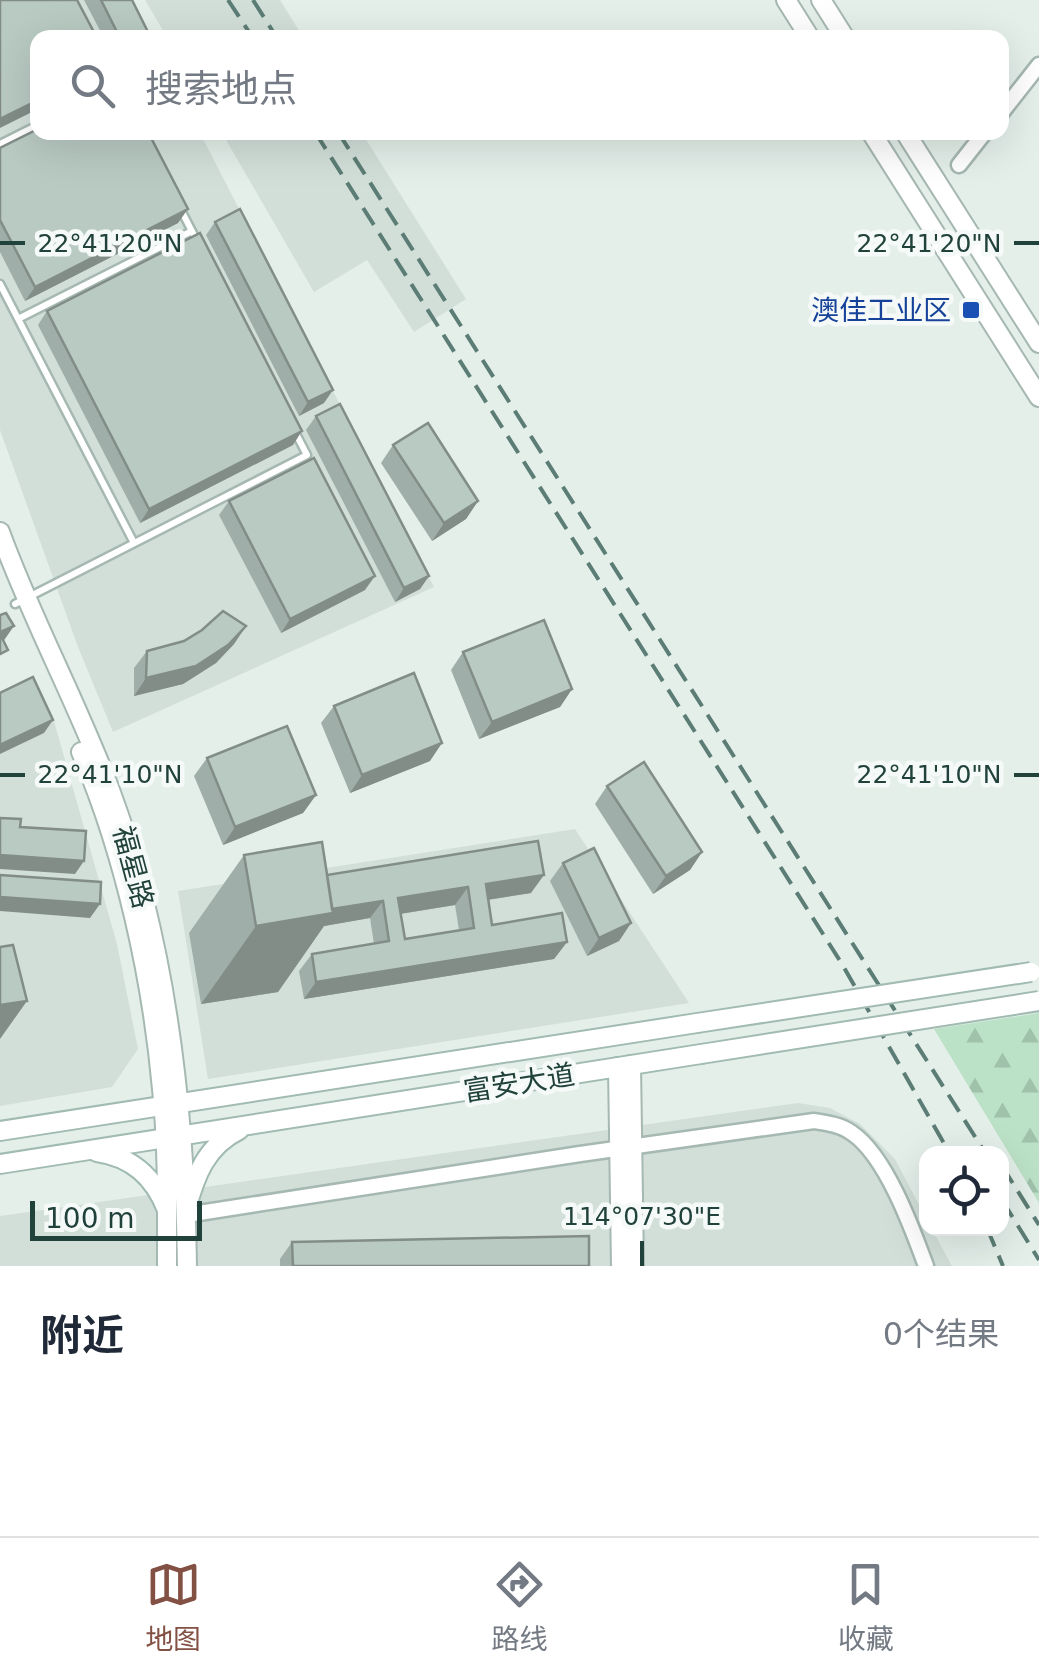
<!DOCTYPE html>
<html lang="zh">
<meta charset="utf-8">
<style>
body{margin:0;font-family:"DejaVu Sans","Noto Sans SC",sans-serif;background:#f6f6f7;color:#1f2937}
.controls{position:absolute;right:30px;bottom:30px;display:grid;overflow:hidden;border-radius:20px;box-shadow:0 10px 40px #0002}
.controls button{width:90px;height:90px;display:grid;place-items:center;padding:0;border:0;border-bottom:2px solid #e0e1e3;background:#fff;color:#1f2937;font:50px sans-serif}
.scale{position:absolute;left:30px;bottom:25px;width:172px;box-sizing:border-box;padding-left:10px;border:5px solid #21423a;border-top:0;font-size:28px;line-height:35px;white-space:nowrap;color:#21423a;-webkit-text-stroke:8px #f5faf8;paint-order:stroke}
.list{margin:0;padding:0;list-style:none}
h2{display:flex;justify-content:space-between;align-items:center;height:130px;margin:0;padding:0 40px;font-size:42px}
h2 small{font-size:32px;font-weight:400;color:#747a83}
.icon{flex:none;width:55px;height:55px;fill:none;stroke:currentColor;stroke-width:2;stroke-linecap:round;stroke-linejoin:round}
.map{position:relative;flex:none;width:1039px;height:1266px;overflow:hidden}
.search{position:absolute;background:#fff;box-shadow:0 10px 40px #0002;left:30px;right:30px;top:30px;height:110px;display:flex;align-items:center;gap:25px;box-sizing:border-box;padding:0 35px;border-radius:20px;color:#747a83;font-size:38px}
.sheet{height:270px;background:#fff}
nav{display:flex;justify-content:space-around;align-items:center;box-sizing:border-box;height:140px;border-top:2px solid #e0e1e3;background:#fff;font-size:28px;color:#747a83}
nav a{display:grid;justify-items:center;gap:5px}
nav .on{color:#835044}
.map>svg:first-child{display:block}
.built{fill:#d2dfd9}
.forest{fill:url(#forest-firs)}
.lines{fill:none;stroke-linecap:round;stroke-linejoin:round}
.service-casing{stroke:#a6b8b2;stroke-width:11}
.minor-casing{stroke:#a6b8b2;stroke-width:19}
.tertiary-casing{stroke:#a6b8b2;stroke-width:22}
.secondary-casing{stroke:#a1bbb2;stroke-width:22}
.service{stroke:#fff;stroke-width:6}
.minor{stroke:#fff;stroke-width:14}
.tertiary{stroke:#fff;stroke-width:18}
.secondary{stroke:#fff;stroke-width:18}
.rail{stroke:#5c7d75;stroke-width:4;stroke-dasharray:20 10;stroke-linecap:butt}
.secondary-bridge-casing{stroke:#a1bbb2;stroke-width:22;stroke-linecap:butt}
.secondary-bridge{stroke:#fff;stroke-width:18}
.wall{fill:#9faea8;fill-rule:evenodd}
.shaded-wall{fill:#828d88}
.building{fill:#b9cac3;stroke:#828d88;stroke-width:2.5;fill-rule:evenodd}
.ticks{fill:none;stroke:#21423a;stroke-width:4}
.transit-dot{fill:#1a4fb4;stroke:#f5faf8;stroke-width:4}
.labels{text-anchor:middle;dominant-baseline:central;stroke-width:9;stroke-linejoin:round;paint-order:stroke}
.transit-label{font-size:28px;fill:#164399;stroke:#f5faf8;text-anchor:end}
.street-label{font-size:28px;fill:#21423a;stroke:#f5faf8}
.ticks-label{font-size:25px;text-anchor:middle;fill:#21423a;stroke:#f5faf8;stroke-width:9;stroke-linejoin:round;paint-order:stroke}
</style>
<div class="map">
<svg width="1039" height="1266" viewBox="0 0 1039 1266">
<defs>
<pattern id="forest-firs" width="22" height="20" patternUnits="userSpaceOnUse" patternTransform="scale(2.5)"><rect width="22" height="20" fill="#bbe1c6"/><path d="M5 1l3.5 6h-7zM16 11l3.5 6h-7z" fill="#a0c2ab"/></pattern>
</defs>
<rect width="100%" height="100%" fill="#e4efea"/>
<path class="built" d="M0,0H131L151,37L38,38V132L200,133L434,587L113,732L78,647L0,430Z
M145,0H280L303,37H167Z
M222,133H362L466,299L414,332L367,260L314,292Z
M34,685L54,721L117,944L138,1049L112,1087L0,1106V702Z
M575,829L689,1003L208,1079L178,891Z
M798,1103L830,1108L860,1124L895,1159L926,1218V1228L932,1229L952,1266H0V1216Z"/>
<path class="forest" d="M1039,1013V1203L934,1029Z"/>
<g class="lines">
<g class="service-casing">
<path id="service" d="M0,144L38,125
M181,210L198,243
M0,284L134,543
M18,319L192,231
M15,604L307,455L295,432"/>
</g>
<g class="minor-casing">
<path id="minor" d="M1002,112L1039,65
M959,165L985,132
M186,1215L580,1154L814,1121C827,1123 841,1125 852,1133C886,1156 912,1228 926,1266"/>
</g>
<g class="tertiary-casing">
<path id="tertiary" d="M786,0L810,38
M821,0L845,38
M871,132L1039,397
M905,132L1039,343
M0,532C32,620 77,702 110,790C166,940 185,1107 187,1266
M81,752C125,855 152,978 162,1089C168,1147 167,1207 167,1266
M631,1065L634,1266
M618,1067L621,1266"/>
</g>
<g class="secondary-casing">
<path id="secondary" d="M0,1131L697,1023
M97,1152C132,1157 154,1177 167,1210
M0,1164L701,1054
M186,1210C195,1176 206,1146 239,1130"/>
</g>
<use href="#service" class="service"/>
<use href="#minor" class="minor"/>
<use href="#tertiary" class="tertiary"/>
<use href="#secondary" class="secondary"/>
<path class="rail" d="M228,0L253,38
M253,0L277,38
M315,132L842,964L950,1154
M338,132L986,1154
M1002,1166L1039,1225
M1002,1200L1039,1260
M987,1228L1003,1266"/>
<g class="secondary-bridge-casing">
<path id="secondary-bridge" d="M697,1023L1031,972
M701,1054L1039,1001"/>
</g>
<use href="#secondary-bridge" class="secondary-bridge"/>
</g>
<path class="wall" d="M84,0H132L151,38H104Z
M0,148L178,223L25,301L0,252Z
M215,222L324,403L299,416L206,235Z
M47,311L293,445L140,523L38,325Z
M316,416L429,576L420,589L395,602L306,430Z
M393,445L478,501L466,519L432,541L381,463Z
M229,501L365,590L281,633L219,515Z
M246,626L234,644L216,663L183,684L134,696V668L147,651L184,641L202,630Z
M463,652L572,689L560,707L479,739L451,670Z
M334,706L430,761L350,793L321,723Z
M207,758L316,795L303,813L223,845L194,776Z
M607,786L702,852L690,870L653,894L595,804Z
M244,855L327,875L531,893L488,900L492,925L567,942L554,959L304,999L299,971L312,954L374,944L370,918L324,926L278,992L201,1004L189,933ZM455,905L459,930L405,939L401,914Z
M563,863L631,923L619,941L587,956L550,881Z
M292,1242L589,1266H280V1259Z"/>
<path class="shaded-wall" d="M38,100V109L0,128V119Z
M188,209L178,223L25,301L35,287Z
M333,390L324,403L299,416L308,402Z
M302,431L293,445L140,523L149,509Z
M478,501L466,519L432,541L444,523Z
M375,576L365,590L281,633L290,619Z
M429,576L420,589L395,602L404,588Z
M14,626L0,646V632Z
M246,626L234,644L216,663L183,684L134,696L146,678Z
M572,689L560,707L479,739L492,722Z
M53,720L44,733L0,754V745Z
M442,743L430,761L350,793L362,775Z
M316,795L303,813L223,845L235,827Z
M702,852L690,870L653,894L666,876Z
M0,855L84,861L75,874L0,869Z
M544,875L531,893L473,902L486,884Z
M468,887L455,905L386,916L398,898Z
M0,897L100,904L90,918L0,911Z
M383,901L370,918L324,926L278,992L201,1004L256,926L305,913Z
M631,923L619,941L587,956L599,938Z
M567,942L554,959L304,999L316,982Z
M27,1001L0,1039V1005Z"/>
<path class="building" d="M0,0H77L97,38H38V100L0,119Z
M101,0H132L151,38H120Z
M38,129V132H148L188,209L35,287L0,220V148Z
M240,209L333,390L308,402L215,222Z
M200,233L302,431L149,509L47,311Z
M340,404L429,576L404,588L316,416Z
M428,423L478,501L444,523L393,445Z
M314,458L375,576L290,619L229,501Z
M223,611L246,626L228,645L196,666L146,678L147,651L184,641L202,630Z
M6,613L14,626L0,632V615Z
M544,620L572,689L492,722L463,652Z
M0,634L8,650L0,654Z
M414,673L442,743L362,775L334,706Z
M33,677L53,720L0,745V693Z
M287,726L316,795L235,827L207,758Z
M644,762L702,852L666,876L607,786Z
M0,818L21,819L20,827L86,831L84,861L0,855Z
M538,841L544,875L486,884L492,925L562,913L567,942L316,982L312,954L389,941L383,901L332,909L327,875ZM468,887L474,928L405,939L398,898Z
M322,842L333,913L256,926L244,855Z
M594,848L631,923L599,938L563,863Z
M0,875L101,882L100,904L0,897Z
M13,945L27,1001L0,1005V947Z
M589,1236V1266H293L292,1242Z"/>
<path class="ticks" d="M0,243H25M1014,243H1039M0,775H25M1014,775H1039M642,1241V1266"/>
<rect class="transit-dot" x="961" y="300" width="20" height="20" rx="5"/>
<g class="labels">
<g class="transit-label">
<text x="951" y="310">澳佳工业区</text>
</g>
<g class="street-label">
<text transform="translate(133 867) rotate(75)">福星路</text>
<text transform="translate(519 1083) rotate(-9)">富安大道</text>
</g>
</g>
<g class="ticks-label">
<text x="110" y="252">22°41'20"N</text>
<text x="929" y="252">22°41'20"N</text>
<text x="110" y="783">22°41'10"N</text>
<text x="929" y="783">22°41'10"N</text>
<text x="642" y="1225">114°07'30"E</text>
</g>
</svg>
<div class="controls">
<button><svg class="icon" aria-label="locate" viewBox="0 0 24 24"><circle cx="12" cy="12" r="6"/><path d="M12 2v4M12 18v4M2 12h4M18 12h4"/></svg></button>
</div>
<div class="scale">100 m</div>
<div class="search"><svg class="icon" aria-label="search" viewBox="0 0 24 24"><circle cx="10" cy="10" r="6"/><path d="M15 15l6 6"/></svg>搜索地点</div>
</div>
<section class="sheet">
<h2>附近<small>0个结果</small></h2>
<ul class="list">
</ul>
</section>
<nav>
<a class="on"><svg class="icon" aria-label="map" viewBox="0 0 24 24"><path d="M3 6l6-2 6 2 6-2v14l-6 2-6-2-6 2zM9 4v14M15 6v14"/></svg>地图</a>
<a><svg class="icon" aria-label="directions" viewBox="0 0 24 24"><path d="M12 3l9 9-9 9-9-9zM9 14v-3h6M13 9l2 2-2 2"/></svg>路线</a>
<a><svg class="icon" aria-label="saved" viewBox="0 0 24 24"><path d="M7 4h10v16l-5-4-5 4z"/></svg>收藏</a>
</nav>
